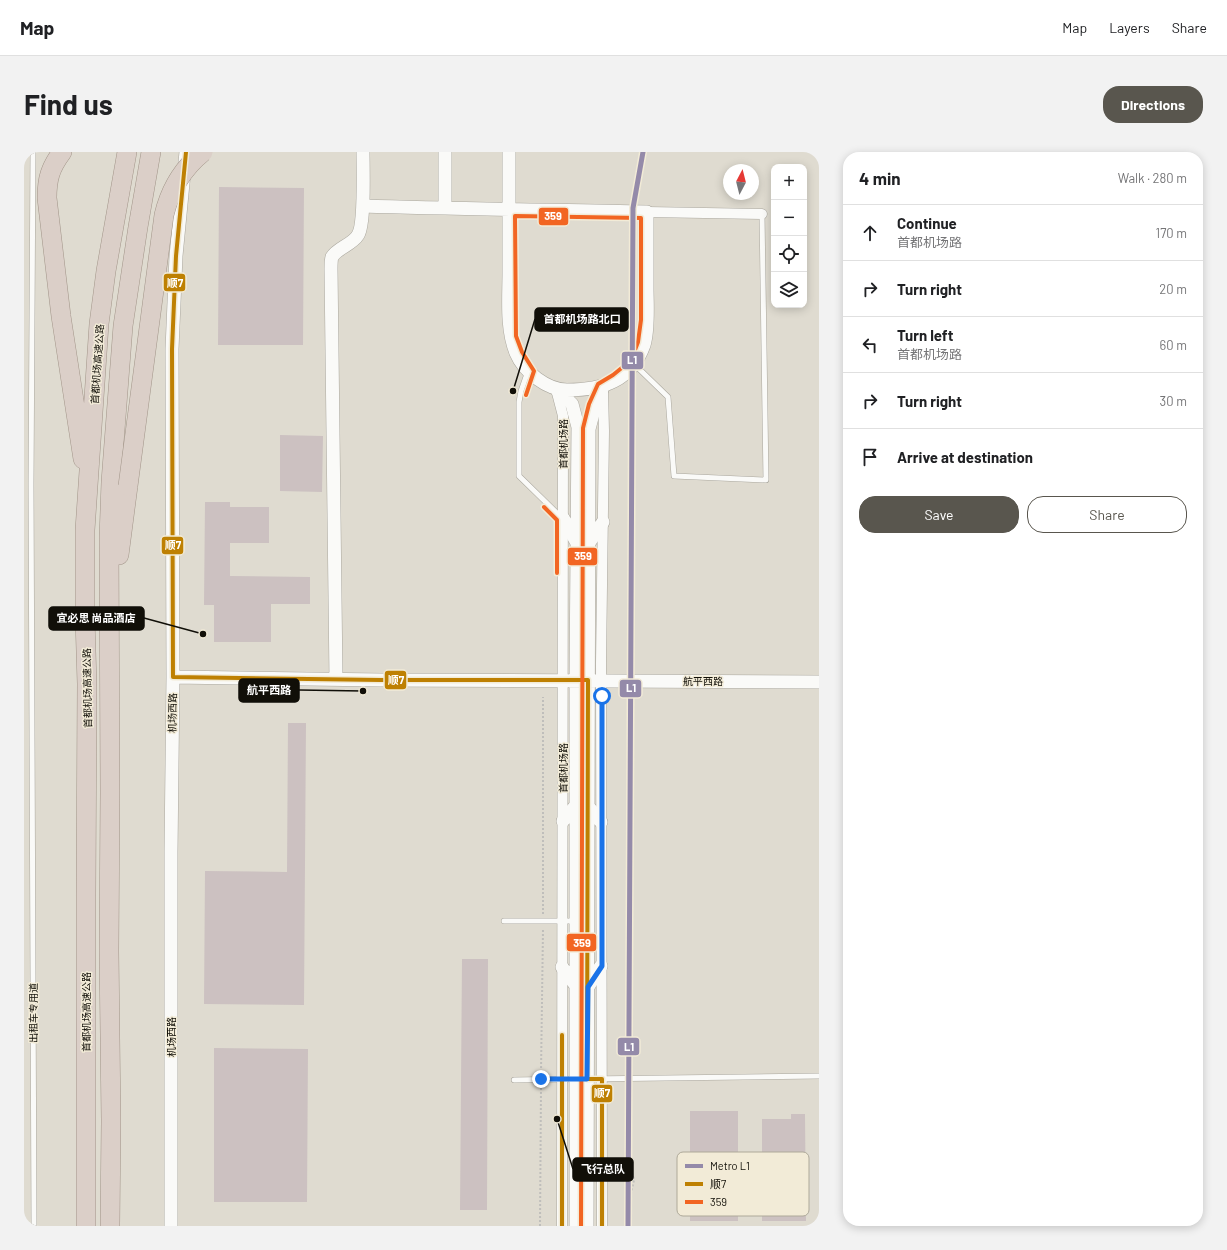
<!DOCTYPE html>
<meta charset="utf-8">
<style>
body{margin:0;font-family:Barlow,"Noto Sans SC",sans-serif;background:#f2f2f2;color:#202124}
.controls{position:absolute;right:12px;top:12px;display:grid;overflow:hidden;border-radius:8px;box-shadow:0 2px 10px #0003}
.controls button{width:36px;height:36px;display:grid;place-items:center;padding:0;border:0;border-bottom:1px solid #e0e0e0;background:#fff;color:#202124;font:20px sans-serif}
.compass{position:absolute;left:699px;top:12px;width:36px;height:36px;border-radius:50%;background:#fff;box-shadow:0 2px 10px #0003;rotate:7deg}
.stop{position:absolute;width:12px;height:12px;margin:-9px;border:3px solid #1a73e8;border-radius:50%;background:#fff}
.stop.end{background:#1a73e8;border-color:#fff;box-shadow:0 1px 4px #0008}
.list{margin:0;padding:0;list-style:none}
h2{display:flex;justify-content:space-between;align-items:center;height:52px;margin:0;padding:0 16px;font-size:17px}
h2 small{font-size:13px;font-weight:400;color:#757577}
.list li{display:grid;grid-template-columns:26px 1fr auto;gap:12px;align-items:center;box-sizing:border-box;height:56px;padding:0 16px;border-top:1px solid #e0e0e0}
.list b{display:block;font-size:15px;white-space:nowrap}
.list p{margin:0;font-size:13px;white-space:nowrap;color:#757577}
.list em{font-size:13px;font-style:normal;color:#757577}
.actions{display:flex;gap:8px;padding:12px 16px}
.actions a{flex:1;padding:9px 0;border:1px solid #59564e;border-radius:16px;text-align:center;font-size:14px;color:#59564e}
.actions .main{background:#59564e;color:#fff}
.icon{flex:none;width:22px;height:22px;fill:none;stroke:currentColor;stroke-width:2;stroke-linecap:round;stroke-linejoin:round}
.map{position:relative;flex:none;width:795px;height:1074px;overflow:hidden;border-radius:16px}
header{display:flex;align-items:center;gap:24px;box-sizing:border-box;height:56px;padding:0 20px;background:#fff;border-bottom:1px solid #e0e0e0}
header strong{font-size:19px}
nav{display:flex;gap:22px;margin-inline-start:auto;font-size:14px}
.intro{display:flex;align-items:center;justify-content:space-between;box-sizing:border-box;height:96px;padding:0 24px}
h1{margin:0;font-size:28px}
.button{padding:10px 18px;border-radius:16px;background:#59564e;color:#fff;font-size:14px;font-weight:700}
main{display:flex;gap:24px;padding:0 24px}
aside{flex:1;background:#fff;border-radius:16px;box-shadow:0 2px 10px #0003}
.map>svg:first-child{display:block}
.building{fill:#ccc1c1}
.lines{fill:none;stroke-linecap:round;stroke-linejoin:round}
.service-casing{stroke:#aaa79e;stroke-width:6}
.minor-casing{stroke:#aaa79e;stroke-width:11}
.tertiary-casing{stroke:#aaa79e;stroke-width:14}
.motorway-casing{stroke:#a19488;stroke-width:20}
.path{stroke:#bfbebb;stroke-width:2;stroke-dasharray:2 2;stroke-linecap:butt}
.service{stroke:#fafaf8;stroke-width:5}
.minor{stroke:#fafaf8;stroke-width:10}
.tertiary{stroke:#fafaf8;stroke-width:13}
.motorway{stroke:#dbcfc8;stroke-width:19}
.motorway-bridge-casing{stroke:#a19488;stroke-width:20;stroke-linecap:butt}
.motorway-bridge{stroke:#dbcfc8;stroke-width:19}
.bus-1-casing{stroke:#f2ebd7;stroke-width:7}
.bus-2-casing{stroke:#f2ebd7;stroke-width:7}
.bus-1{stroke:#be8002;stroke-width:4}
.bus-2{stroke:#f26522;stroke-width:4}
.metro-1-casing{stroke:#f2ebd7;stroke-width:8}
.metro-1{stroke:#948aa9;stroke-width:5}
.route{stroke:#1a73e8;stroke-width:5}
.labels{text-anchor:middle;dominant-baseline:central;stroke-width:3;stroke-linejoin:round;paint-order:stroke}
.street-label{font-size:10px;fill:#110f08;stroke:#f2ebd7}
.key{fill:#f2ebd7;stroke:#aea999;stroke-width:1}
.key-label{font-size:11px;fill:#110f08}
.leader{fill:none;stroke:#110f08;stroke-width:1.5}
.callout-dot{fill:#110f08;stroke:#f2ebd7;stroke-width:1.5}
.callout{fill:#110f08;stroke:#110f08;stroke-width:1.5}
.callout-label{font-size:11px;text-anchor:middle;font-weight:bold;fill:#fff}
.line-badge{stroke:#f2ebd7;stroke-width:1.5}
.badge-label{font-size:11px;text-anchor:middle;font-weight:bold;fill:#fff}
</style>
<header>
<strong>Map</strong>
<nav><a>Map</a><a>Layers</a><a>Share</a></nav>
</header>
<div class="intro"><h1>Find us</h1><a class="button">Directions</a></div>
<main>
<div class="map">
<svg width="795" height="1074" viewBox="0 0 795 1074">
<rect width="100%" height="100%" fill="#dfdbd0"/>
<path class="building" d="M195,35L280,36L279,193H194Z
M256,283L299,284L298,340L256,339Z
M181,350H206V355H245V391H206V424L286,425V452H247V490H190V453H180Z
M264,571H282L280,853L180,852L181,719L263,720Z
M438,807H464L463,1058H436Z
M190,896L284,897L283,1050H190Z
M666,959H714V1069H666Z
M767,962H781L782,1069H738V967H767Z"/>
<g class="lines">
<g class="service-casing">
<path id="service" d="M9,0L7,332L10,1074
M610,212L644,245L650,324L742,328L738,62
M504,219L497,239L495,250V324L538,366
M480,769H551
M563,927L795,924
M490,928L551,927"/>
</g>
<g class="minor-casing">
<path id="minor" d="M623,60L738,62
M532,237L539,264L538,1074
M578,1074L577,511L580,279L579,239"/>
</g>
<g class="tertiary-casing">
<path id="tertiary" d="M339,54C434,57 528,58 623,60C623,85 623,111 623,136C623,152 625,177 620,193C607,229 579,238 543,238C523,238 500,220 492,201C482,176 485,147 485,121C485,80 485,40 485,0
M421,56V0
M532,237L548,252L554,275L552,528V1074
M539,366L553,391
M565,391L579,370
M149,525L357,528L795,530
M312,527L307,117C307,113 307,108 308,105C313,96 328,93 334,83C341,72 339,16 339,0
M564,654L577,670
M539,669L552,653
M538,815L552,834
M564,835L577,814
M147,1074V700L149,525L148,197L152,104L162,0
M563,1074L565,277L571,254L579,235"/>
</g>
<g class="motorway-casing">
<path id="motorway" d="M38,0C26,16 23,27 23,46L37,164L59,307
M95,403L104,334
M62,1074V744L63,532L61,466V378L75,172L82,119L103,0
M86,1074L87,969L85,799L86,640L85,386L87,330L99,174L114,75L127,0"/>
</g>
<path class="path" d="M519,762V545
M517,920L519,777
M516,1074L517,935
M605,1074V1050L610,1028L606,1014L605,935"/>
<use href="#service" class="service"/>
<use href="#minor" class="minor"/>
<use href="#tertiary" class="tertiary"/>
<use href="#motorway" class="motorway"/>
<g class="motorway-bridge-casing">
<path id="motorway-bridge" d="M104,334L140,63C146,38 159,16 179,0"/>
</g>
<use href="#motorway-bridge" class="motorway-bridge"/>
<g class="bus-1-casing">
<path id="bus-1" d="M149,525L357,528H564L563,927H578V1074
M149,525L148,197L152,104L162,0
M538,883V1074"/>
</g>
<g class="bus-2-casing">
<path id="bus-2" d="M502,243L510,219L498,200L492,184L491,64L617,66V168L614,190L609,203L600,214L589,223L574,232L565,252L559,276L557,1074
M520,355L533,368V421"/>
</g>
<use href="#bus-1" class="bus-1"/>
<use href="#bus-2" class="bus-2"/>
<g class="metro-1-casing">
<path id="metro-1" d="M604,1074L609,56L619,0"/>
</g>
<use href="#metro-1" class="metro-1"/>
</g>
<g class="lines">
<path class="route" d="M517,927H563L564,835L578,814V544"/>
</g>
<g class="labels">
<g class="street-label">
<text transform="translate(73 212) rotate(-86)">首都机场高速公路</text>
<text transform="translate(539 292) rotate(-90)">首都机场路</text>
<text x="679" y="529">航平西路</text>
<text transform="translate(63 536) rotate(-91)">首都机场高速公路</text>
<text transform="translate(148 561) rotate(-89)">机场西路</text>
<text transform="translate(539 616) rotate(-90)">首都机场路</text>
<text transform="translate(62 860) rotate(-90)">首都机场高速公路</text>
<text transform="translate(9 861) rotate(-90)">出租车专用道</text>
<text transform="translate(147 885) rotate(-90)">机场西路</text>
</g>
</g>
<rect x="653" y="1000" width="132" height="64" rx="6" class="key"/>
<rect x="661" y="1012" width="18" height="4" fill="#948aa9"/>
<rect x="661" y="1030" width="18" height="4" fill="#be8002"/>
<rect x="661" y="1048" width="18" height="4" fill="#f26522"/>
<g class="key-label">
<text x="686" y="1018">Metro L1</text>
<text x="686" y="1036">顺7</text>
<text x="686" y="1054">359</text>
</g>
<path class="leader" d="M489 239L511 167M179 482L120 466M339 539L275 538M533 967L549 1017"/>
<g class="callout-dot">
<circle cx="489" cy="239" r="4"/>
<circle cx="179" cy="482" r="4"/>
<circle cx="339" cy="539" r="4"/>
<circle cx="533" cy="967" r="4"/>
</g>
<g class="callout">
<rect x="511" y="156" width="93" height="23" rx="4"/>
<rect x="25" y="455" width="95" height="23" rx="4"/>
<rect x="215" y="527" width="60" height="23" rx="4"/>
<rect x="549" y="1006" width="60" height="23" rx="4"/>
</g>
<g class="callout-label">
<text x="558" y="171">首都机场路北口</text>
<text x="72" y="470">宜必思 尚品酒店</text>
<text x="245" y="542">航平西路</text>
<text x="579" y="1021">飞行总队</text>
</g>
<g class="line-badge">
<rect x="514" y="55" width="31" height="19" rx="4" fill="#f26522"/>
<rect x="139" y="121" width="23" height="19" rx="4" fill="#be8002"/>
<rect x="597" y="199" width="23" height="19" rx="4" fill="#948aa9"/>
<rect x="137" y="384" width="23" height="19" rx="4" fill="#be8002"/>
<rect x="543" y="395" width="31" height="19" rx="4" fill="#f26522"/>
<rect x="360" y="518" width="23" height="20" rx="4" fill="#be8002"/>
<rect x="595" y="527" width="23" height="19" rx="4" fill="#948aa9"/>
<rect x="542" y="781" width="31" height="19" rx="4" fill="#f26522"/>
<rect x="593" y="885" width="23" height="19" rx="4" fill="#948aa9"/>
<rect x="567" y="932" width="22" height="19" rx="4" fill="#be8002"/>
</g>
<g class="badge-label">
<text x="529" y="68">359</text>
<text x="151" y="135">顺7</text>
<text x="608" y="212">L1</text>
<text x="149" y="397">顺7</text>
<text x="559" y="408">359</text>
<text x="372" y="532">顺7</text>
<text x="607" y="540">L1</text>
<text x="558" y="795">359</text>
<text x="605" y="899">L1</text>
<text x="578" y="945">顺7</text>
</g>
</svg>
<div class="controls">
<button>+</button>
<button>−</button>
<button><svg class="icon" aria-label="locate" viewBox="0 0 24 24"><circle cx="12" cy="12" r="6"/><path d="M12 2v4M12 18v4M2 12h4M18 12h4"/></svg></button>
<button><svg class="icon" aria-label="layers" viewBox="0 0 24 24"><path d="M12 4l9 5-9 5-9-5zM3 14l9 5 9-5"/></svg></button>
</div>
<svg class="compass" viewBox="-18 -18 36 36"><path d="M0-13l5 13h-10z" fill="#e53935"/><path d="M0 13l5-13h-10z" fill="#757577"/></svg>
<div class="stop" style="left:578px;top:544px"></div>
<div class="stop end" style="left:517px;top:927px"></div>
</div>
<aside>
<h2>4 min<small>Walk · 280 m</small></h2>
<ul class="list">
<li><svg class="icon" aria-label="ahead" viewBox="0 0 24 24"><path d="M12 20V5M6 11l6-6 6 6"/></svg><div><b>Continue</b><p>首都机场路</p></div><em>170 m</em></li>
<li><svg class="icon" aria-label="right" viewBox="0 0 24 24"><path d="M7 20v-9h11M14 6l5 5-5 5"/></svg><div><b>Turn right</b></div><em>20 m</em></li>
<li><svg class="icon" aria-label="left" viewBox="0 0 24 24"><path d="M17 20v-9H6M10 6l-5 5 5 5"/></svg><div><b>Turn left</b><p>首都机场路</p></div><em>60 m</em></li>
<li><svg class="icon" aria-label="right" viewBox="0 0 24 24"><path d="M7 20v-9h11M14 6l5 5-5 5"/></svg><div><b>Turn right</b></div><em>30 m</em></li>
<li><svg class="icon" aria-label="arrive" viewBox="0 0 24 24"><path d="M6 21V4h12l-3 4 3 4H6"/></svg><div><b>Arrive at destination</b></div></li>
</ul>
<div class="actions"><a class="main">Save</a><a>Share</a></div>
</aside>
</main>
